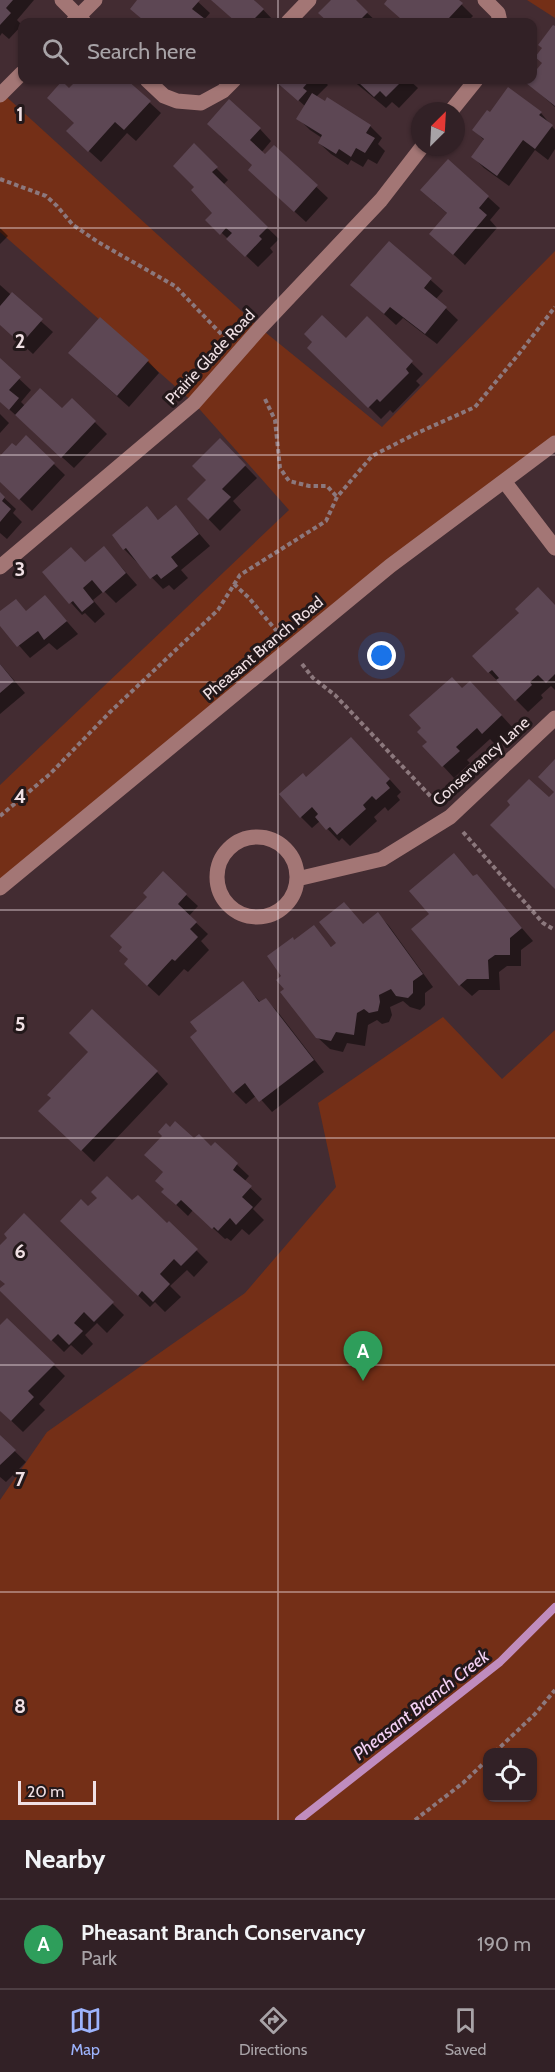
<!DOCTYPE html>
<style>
body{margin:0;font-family:Cabin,sans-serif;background:#3d2e32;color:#f1f3f6}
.controls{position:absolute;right:18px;bottom:18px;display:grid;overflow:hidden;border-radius:12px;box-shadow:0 2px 4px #0004}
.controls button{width:54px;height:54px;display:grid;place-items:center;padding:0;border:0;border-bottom:2px solid #4d3e43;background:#322126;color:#f1f3f6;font:30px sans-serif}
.compass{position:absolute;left:411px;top:102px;width:54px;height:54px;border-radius:50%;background:#322126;box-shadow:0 2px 4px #0004;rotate:24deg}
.scale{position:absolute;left:18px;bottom:15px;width:78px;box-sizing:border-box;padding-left:6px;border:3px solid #f0e0e4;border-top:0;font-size:16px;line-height:21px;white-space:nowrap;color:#f0e0e4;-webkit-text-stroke:4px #23181a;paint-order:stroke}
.you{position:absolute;left:382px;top:656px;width:21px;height:21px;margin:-15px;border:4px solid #fff;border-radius:50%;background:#1a73e8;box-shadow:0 0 0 9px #1a73e833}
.badge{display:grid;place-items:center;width:39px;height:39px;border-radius:50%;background:#9db4fd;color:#fff;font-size:20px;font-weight:700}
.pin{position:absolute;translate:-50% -50px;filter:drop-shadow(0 2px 3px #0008)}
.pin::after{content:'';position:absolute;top:32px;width:21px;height:18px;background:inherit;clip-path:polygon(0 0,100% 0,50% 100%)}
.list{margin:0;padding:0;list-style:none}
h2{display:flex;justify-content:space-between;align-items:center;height:78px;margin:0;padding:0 24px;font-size:26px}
h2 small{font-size:20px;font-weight:400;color:#a8a3a7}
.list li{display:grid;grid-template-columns:39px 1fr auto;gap:18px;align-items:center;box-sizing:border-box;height:90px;padding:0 24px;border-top:2px solid #4d3e43}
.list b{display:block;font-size:22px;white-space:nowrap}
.list p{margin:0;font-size:20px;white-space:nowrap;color:#a8a3a7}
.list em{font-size:20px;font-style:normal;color:#a8a3a7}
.icon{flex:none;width:33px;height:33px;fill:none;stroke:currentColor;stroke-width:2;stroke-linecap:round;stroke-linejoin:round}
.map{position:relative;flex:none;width:555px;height:1820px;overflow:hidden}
.search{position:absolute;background:#322126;box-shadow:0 2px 4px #0004;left:18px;right:18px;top:18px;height:66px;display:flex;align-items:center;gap:15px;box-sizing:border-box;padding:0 21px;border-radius:12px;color:#a8a3a7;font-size:22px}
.sheet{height:168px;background:#322126}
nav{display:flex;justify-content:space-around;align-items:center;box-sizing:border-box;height:84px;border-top:2px solid #4d3e43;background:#322126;font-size:16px;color:#a8a3a7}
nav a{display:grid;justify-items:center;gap:3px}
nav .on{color:#9db4fd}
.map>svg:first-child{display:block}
.green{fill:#742f17;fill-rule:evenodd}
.shadow{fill:#0007}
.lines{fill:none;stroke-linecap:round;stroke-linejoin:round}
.stream{stroke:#c08cbe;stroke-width:8}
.building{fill:#5d4754}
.path{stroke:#8c787d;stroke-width:4;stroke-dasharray:4.5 3;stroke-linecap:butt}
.minor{stroke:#a37675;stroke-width:15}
.grid{fill:none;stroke:#f0e0e4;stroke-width:1.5;stroke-opacity:0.55}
.labels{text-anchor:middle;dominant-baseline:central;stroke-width:6;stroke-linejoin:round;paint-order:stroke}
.street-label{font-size:16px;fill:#f0e0e4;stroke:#23181a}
.water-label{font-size:18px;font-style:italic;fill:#f5d2f6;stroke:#23181a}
.grid-label{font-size:20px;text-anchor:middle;font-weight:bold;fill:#f0e0e4;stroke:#23181a;stroke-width:6;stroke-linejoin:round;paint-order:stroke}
</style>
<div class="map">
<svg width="555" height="1820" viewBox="0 0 555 1820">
<rect width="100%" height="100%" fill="#432c32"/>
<path class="green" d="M527,0H555V18Z
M0,91L260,328L382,427L555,251V443L0,888V785L289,510L194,403L0,232Z
M443,1017L502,1079L555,1030V1820H0V1500L47,1432L245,1293L336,1187L318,1103ZM532,1752V1798H488V1752Z"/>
<path class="shadow" d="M0,0H34L17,20L22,25L9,39L2,33L0,36Z
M139,0H196L210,13L204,20L207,22H143L144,21L132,9Z
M212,0H254L274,21L237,22Z
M333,0H353L377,22H330L321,13Z
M389,0H457L473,16L467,22H400L403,20Z
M555,28V107L528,83L543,64L544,48Z
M79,80H125L161,113L136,141L127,133L101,162L80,143L69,90Z
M276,80H323L328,85L316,97L370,126L382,138L378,144L385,151L377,164L368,159L363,167L351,160L348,165L331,154L319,143L322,138L310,130L298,118L306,107Z
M352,80H409L418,88L399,108L392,102L386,108Z
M509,89L541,113L555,130V149L548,160L535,150L509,186L484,168L473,157L485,141L474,130L490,114Z
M260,129L271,141L261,153L265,156L274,147L328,198L306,222L262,182L254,166L220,136Z
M194,146L228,180L223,185L279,239L270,248L273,252L258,267L208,220L214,213L196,187Z
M448,161L500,208L490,220L497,228L465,265L431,234L448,214L434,202Z
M0,228L8,236L0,244Z
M389,243L443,291L436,299L458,320L437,344L403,318L396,325L352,285Z
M0,285L53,332L33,354L0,324Z
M367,319L423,374L416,381L420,385L393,413L390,410L381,419L309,348L346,340Z
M0,361L31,390L21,402L25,406L63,410L72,400L107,434L74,468L0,401Z
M148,361L159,373L129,407L82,365Z
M0,414L9,423L0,433Z
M26,437L65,475L32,511L0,480V458L16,448Z
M220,440L257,478L233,501L241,510L220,531L189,499L208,480Z
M0,494L16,509L13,513L22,522L7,539L0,533Z
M176,507L210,546L181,570L188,578L174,590L169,585L163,589L124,549L147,508L159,521Z
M115,560L137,585L116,603L104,591L93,600L105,614L95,623L85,613L82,615L44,573Z
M45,597L78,634L57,650L49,643L30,658L0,624V613L27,612Z
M555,606V690L551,686L541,695L543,698L528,712L474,657Z
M0,664L25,693L0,714Z
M462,689L482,694L513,728L495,744L490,739L467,760L470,763L454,778L443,766L423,728Z
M363,750L401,792L397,796L400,800L388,811L385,807L374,817L377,821L350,846L342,838L339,841L320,821L312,828L301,817L306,779Z
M477,876L533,941L521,950V966H507L499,972L500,990H479L472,996L460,985L431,914Z
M186,895L198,906L189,916L208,934L201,941L209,950L188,972L184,969L159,996L137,976L130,959L121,951Z
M378,914L389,926L433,987L425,993V1005L420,1010L410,1007L403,1001L390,1007L392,1015L389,1022L382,1024L377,1020L368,1025L365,1046L347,1043L343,1052L330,1049L317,1037L286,989L283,976L295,941L313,927L332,948Z
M243,983L261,1003L266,1000L277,1011L324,1072L272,1112L257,1095L246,1104L234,1092Z
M90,1052L157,1072L168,1084L94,1162L41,1111Z
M194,1140L211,1148L215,1144L249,1176L244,1182L262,1199L253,1209L264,1220L249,1235L242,1229L231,1241L227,1238L225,1239L193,1210L188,1216L163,1192Z
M132,1202L167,1225L169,1223L208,1262L194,1277L187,1270L170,1286L181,1297L165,1312L155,1302L150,1307L62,1221L88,1208Z
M24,1215L124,1315L107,1333L97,1323L85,1335L93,1344L82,1355L71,1345L64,1352L1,1290L7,1284L0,1278V1247L9,1238Z
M0,1325L54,1365L65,1376L39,1404L45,1410L23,1432L0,1410Z
M0,1437L26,1462L6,1482L0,1477Z"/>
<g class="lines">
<path class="stream" d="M299,1820L500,1662L555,1607"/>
</g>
<path class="building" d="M0,0H13L6,8L11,13L0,25Z
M137,0H200L192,9L209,22H141L143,20L130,9Z
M211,0H254L264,9L251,22H236Z
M331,0H356L368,12L358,22H328L318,13Z
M387,0H459L463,3L449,18L454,22H398L401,19L384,4Z
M553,25L555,26V106L526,83L529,80H532V75L542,63L535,57L542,48L538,45Z
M77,80H127L151,101L124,130L115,122L88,152L66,131L74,123L47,98L62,81L69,88Z
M274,80H310L303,88L307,91L298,101Z
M351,80H403L386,97L380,91L374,97L358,82L356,84Z
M508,87L542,112L539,115L553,125L535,149L523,140L497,176L471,157L484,139L472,130L487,110L490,112Z
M312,93L325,101L327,97L371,125L366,133L375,138L365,153L356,148L351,157L339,149L336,154L318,143L322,135L296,119Z
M229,99L261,128L250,140L265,154L274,145L318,185L294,212L248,170L252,165L207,124Z
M194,143L218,167L212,172L268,227L259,236L262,239L245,257L226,239L232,233L226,228L220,235L205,220L212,213L191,190L194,187L173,166Z
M448,159L489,196L479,208L487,215L453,255L429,234L447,213L420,190Z
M389,241L432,278L424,288L447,307L425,334L390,307L384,314L350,285Z
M12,292L43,319L21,344L0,325V306Z
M322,315L346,338L367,316L413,361L406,369L409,373L380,402L377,399L368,408L307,348L312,342L304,334Z
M100,317L149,360L117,396L68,353Z
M0,358L21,377L9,390L19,398L9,410L0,402Z
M40,388L62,408L72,398L96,421L61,458L15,415Z
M26,435L55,463L19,500L0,482V456L12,443L16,446Z
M220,438L246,465L222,489L231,497L208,520L187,499L206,480L192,466Z
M0,492L5,497L2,501L11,509L0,522Z
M176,505L199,534L171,557L178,566L161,579L157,574L150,579L126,548L123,550L112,535L147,506L158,520Z
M104,546L126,573L103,593L92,580L83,588L94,602L82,612L73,601L69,604L42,572L71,547L85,562Z
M538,587L555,605V674L546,683L538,675L530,682L532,685L515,701L496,680L499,678L492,670L488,673L472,656L519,613L515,609Z
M45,595L67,621L44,640L38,631L17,647L0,626V611L16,599L26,611Z
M0,664L14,681L0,693Z
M452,677L462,688L470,681L502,715L482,734L477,728L456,747L460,751L442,767L422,746L427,742L417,732L421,728L409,715Z
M351,737L390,779L386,783L390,788L376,800L372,796L363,805L366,809L337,835L330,827L326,830L315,817L318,814L312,807L300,818L279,794L303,773L306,777Z
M555,759V889L490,825L510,805L507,801L529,779L549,797L554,792L538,777Z
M454,853L473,876L477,874L522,928L510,938V955H495L488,960L489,979H467L459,986L411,929L429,914L409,891Z
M163,871L187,894L178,904L197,922L190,929L198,937L175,961L172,959L147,986L124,964L128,959L119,951L122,947L110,936L147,897L143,893Z
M344,902L363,924L378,912L423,974L413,981V993L408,998L396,996L391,989L379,995L380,1002L378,1011L369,1013L364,1009L357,1013L354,1035L336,1032L331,1041L316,1038L280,992L284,989L276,980L281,976L267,956L293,937L294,940L314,925L331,947L336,943L319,922Z
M243,981L259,1002L266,998L314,1060L259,1102L245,1083L233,1093L190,1037L197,1031L190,1022Z
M92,1009L158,1071L81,1151L38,1111L51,1098L47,1095L88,1052L69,1033Z
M175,1121L194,1138L199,1134L211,1146L215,1142L238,1163L233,1170L252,1186L242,1197L253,1207L236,1225L230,1218L218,1231L214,1227L212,1229L181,1200L176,1205L161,1192L164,1189L155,1181L163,1172L144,1155L162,1136L158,1132L166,1123L170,1127Z
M107,1176L132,1200L138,1195L167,1223L169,1221L198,1249L181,1266L174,1259L160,1274L170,1284L153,1302L142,1291L138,1296L60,1221L81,1199L88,1206L97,1198L91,1192Z
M24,1213L114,1302L94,1322L84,1312L74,1323L83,1331L69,1345L58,1334L51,1341L0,1291V1288L5,1284L0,1280V1245L7,1238L4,1234Z
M7,1318L55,1364L28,1391L34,1397L11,1421L0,1411V1325Z
M0,1435L16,1450L0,1465Z"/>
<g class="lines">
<path class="path" d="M0,179L46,196L57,206L73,225L98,242L175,286L226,339
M265,399L275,420L280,468L289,481L309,486H327L337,497
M234,584L249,598L279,634
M302,664L313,678L335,695L436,802
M0,816L50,774L110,712L218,610L240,575L326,521L337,497L372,456L415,434L475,407L518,355L555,307
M463,832L543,923L555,930
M495,1752L535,1714L555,1690
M415,1820L463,1783L488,1759"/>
<path class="minor" d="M62,0L84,22
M485,0L498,13L500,22
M73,22L95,0
M288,22L309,0
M147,80L164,96L177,101L201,103L223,91L234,80
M0,95L22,73
M451,111L476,80
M504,481L555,548
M0,567L194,403L260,328L381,200L422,147
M217 877a40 40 0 1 1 80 0a40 40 0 1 1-80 0Z
M297,879L382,859L450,817L555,718
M0,888L390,566L555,443"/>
</g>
<path class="grid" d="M278,0V22M278,80V1820M0,228H555M0,455H555M0,682H555M0,910H555M0,1138H555M0,1365H555M0,1592H555"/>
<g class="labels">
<g class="street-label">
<text transform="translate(210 357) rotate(-47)">Prairie Glade Road</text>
<text transform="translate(263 648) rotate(-40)">Pheasant Branch Road</text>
<text transform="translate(481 761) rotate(-42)">Conservancy Lane</text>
</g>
<g class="water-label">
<text transform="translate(421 1705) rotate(-38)">Pheasant Branch Creek</text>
</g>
</g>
<g class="grid-label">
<text x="20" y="121">1</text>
<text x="20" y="348">2</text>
<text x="20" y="576">3</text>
<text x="20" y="803">4</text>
<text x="20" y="1031">5</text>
<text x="20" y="1258">6</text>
<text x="20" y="1486">7</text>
<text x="20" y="1713">8</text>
</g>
</svg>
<div class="controls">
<button><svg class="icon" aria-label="locate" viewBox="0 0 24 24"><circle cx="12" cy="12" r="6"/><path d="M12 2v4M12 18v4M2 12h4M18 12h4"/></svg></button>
</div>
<svg class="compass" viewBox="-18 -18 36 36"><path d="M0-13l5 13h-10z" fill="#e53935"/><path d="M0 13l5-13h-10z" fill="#a8a3a7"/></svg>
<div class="scale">20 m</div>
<div class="you"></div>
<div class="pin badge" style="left:363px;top:1381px;background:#2e9e5b">A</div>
<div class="search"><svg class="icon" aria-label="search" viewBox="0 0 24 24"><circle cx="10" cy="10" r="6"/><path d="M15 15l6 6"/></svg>Search here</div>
</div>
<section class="sheet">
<h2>Nearby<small></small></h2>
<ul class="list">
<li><span class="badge" style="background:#2e9e5b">A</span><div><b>Pheasant Branch Conservancy</b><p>Park</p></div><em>190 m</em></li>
</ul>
</section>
<nav>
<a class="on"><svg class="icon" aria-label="map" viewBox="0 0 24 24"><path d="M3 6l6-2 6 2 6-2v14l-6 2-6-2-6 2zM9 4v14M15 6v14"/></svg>Map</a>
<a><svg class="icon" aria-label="directions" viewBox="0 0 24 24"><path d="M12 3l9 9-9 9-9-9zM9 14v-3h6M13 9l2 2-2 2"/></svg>Directions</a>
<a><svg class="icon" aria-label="saved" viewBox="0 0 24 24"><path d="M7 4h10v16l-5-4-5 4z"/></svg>Saved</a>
</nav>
